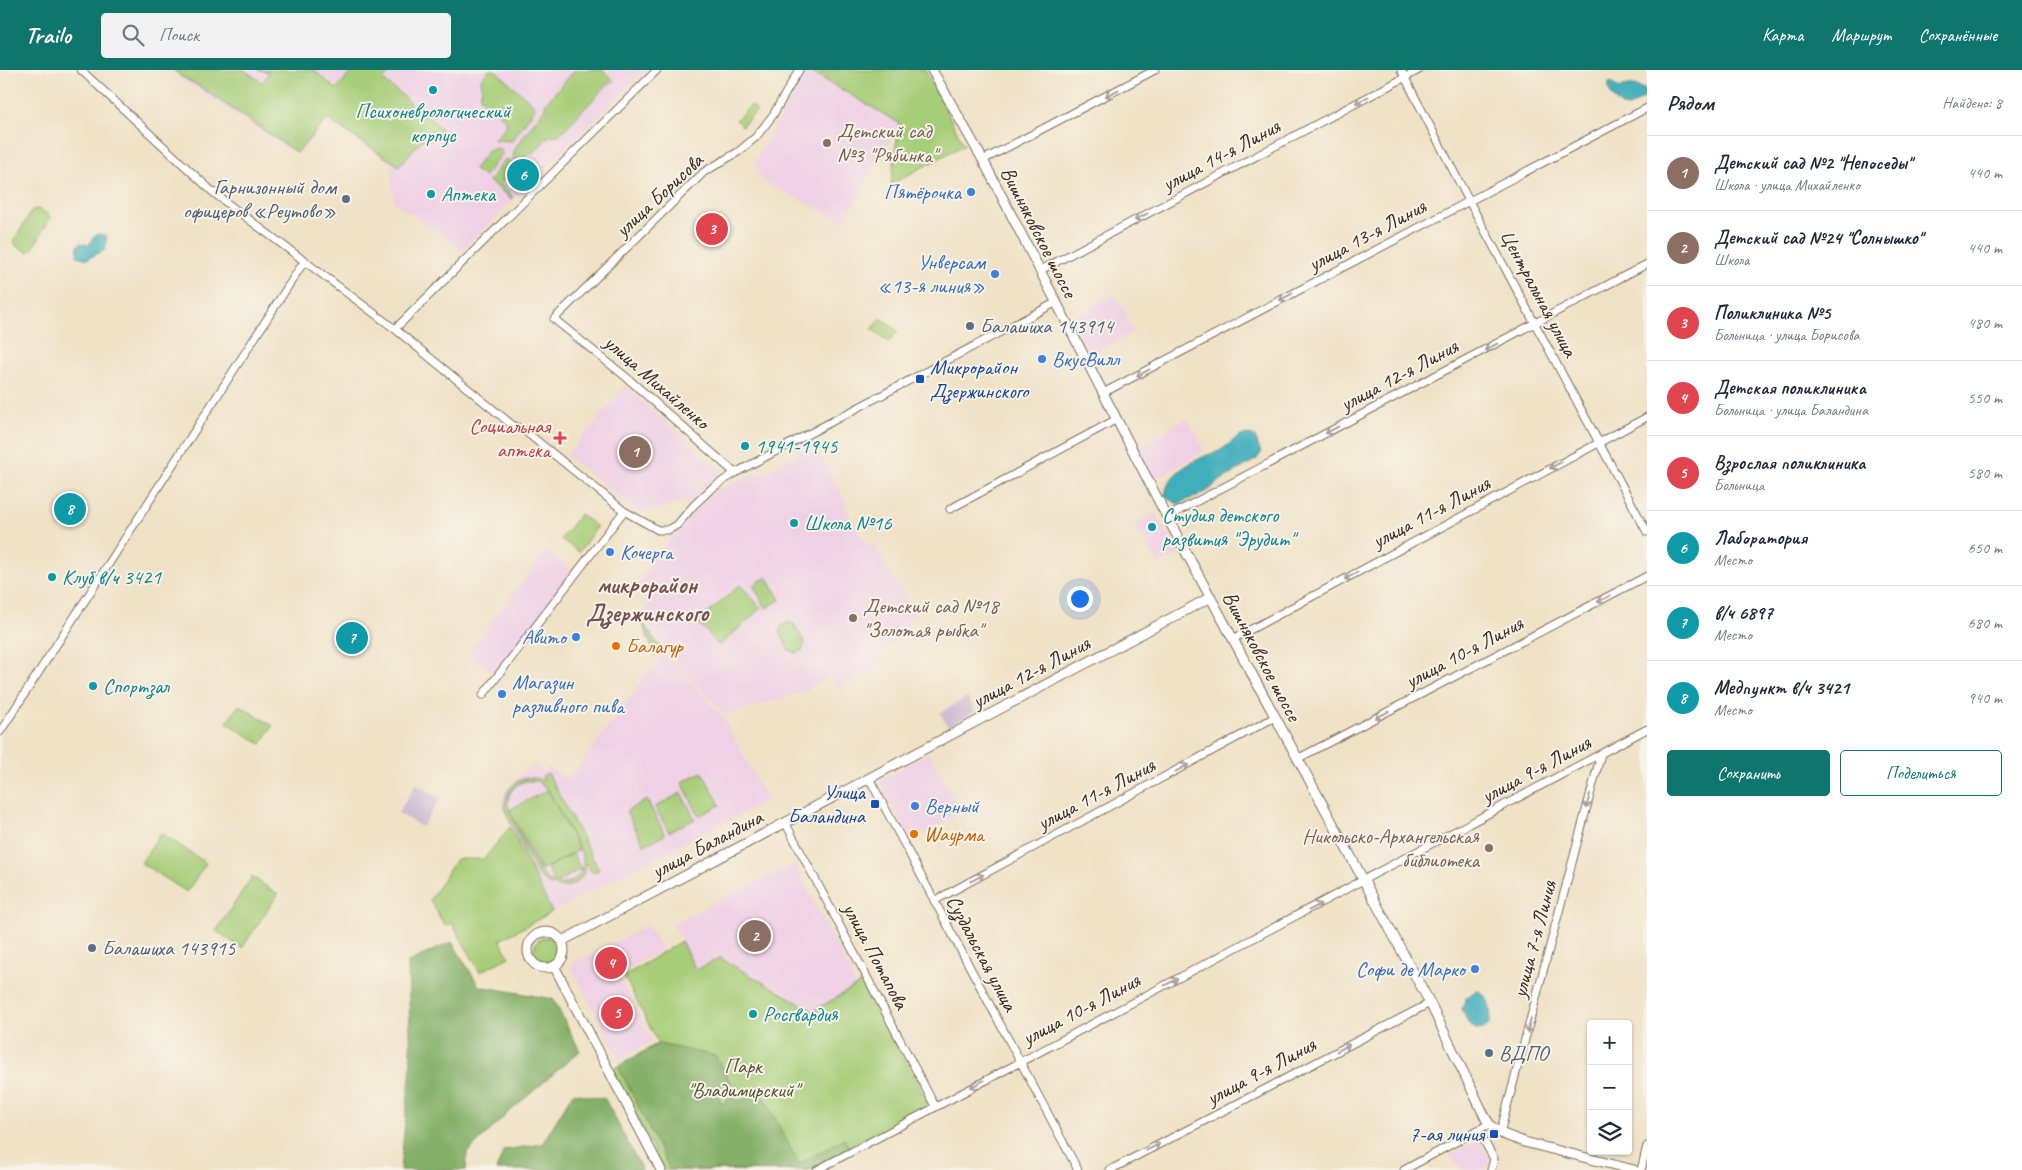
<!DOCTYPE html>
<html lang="ru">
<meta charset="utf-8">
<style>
body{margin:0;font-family:Caveat,sans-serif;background:#f2f2f3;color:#1f2937}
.controls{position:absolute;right:15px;bottom:15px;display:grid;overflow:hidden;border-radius:5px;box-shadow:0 1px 4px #0004}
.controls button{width:45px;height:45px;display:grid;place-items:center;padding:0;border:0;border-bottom:1px solid #e0e1e3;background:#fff;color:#1f2937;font:25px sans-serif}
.you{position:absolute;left:1079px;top:528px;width:18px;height:18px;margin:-12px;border:4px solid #fff;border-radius:50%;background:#1a73e8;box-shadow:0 0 0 8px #1a73e833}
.badge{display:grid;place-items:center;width:32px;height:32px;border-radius:50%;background:#0f766e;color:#fff;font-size:16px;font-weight:700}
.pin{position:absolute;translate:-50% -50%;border:2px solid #fff;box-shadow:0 1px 5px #0006}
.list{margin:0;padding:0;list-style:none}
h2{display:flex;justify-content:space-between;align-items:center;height:65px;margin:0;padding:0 20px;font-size:21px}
h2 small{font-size:16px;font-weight:400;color:#747a83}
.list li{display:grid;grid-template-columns:32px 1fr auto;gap:15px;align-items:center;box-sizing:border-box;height:75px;padding:0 20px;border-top:1px solid #e0e1e3}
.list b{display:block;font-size:19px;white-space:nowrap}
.list p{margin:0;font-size:16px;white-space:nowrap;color:#747a83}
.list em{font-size:16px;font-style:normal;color:#747a83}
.actions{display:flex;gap:10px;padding:15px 20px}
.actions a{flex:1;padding:11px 0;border:1px solid #0f766e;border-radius:5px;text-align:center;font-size:18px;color:#0f766e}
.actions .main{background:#0f766e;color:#fff}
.icon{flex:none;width:28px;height:28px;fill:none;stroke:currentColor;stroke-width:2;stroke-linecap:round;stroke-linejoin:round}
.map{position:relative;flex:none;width:1647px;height:1100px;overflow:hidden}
header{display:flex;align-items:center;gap:30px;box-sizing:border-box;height:70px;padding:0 25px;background:#0f766e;color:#fff}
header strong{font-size:24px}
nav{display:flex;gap:28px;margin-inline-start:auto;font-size:18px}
.search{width:350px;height:45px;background:#f2f2f3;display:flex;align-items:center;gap:12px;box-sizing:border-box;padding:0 18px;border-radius:5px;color:#747a83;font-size:19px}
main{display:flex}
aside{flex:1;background:#fff}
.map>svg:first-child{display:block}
.built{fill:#f0d0e5}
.industrial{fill:#cebed2}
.green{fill:#a6cd77;stroke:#707c4a;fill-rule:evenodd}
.forest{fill:#84b068;stroke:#606d43}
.water{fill:#40afbc;stroke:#3e6c6d}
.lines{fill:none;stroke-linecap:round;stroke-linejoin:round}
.minor-casing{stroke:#7a6a59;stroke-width:9}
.tertiary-casing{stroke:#7a6a59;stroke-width:11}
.minor{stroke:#fff;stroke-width:7}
.tertiary{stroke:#fff;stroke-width:9}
.oneway{stroke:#a79f9a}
.culture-dot{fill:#0f9aa8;stroke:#f7f3e8;stroke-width:2}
.education-dot{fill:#8d6e63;stroke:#f7f3e8;stroke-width:2}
.shop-dot{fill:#3f7fe0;stroke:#f7f3e8;stroke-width:2}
.service-dot{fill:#5c6f8a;stroke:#f7f3e8;stroke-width:2}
.transit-dot{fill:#1a4fb4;stroke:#f7f3e8;stroke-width:2}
.health-dot{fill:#e0444e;stroke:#f7f3e8;stroke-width:2}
.food-dot{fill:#e8710a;stroke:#f7f3e8;stroke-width:2}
.labels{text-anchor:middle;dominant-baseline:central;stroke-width:4;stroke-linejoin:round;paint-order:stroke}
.culture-label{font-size:21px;fill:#0d838f;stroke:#f7f3e8;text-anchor:start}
.education-label{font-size:21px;fill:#785e54;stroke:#f7f3e8;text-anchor:start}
.street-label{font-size:21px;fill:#3b2a1e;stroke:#f7f3e8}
.service-label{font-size:21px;fill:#4e5e75;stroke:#f7f3e8;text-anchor:start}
.shop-label{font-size:21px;fill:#366cbe;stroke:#f7f3e8;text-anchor:end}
.transit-label{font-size:21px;fill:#164399;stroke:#f7f3e8;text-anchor:end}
.health-label{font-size:21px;fill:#be3a42;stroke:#f7f3e8;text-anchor:end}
.food-label{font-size:21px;fill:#c56008;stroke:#f7f3e8;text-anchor:start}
.park-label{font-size:21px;fill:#565334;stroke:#f7f3e8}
.quarter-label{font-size:24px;font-weight:bold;fill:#765055;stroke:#f7f3e8}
</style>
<header>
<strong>Trailo</strong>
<div class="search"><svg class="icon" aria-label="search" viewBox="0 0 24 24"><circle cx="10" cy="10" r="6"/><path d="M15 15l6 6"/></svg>Поиск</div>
<nav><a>Карта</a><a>Маршрут</a><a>Сохранённые</a></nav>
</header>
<main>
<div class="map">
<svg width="1647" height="1100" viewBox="0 0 1647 1100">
<rect width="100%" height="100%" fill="#f7f3e8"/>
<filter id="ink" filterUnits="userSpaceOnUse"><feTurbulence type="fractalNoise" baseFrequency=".02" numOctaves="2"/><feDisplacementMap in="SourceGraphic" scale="10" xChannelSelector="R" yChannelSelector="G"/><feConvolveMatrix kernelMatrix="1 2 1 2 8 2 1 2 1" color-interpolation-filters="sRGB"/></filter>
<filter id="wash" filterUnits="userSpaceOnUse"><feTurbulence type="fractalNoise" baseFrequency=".0096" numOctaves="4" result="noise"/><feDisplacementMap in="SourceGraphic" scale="20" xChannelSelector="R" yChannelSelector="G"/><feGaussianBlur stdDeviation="1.12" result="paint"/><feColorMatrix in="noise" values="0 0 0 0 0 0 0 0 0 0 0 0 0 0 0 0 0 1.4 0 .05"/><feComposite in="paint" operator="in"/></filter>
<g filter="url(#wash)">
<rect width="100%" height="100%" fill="#f0e2c6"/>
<path class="built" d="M171,0H646L462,180L394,132L390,92L327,51L298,85L179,8Z
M807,0L899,53L844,151L764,112L754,93Z
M1114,224L1129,248L1126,250L1133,262L1090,286L1072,249Z
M625,315L721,401L693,430L641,443L567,386Z
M1187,348L1205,381L1153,410L1136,378Z
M810,377L823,391L846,431L845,436L867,477L873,473L915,545L906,551L909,557L904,561L906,564L877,584L882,594L837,619L830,607L804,622L726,645L664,580L660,571L640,546L649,531L634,521L661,479L709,424L746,406L770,400L779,393Z
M1155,442L1179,483L1159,495L1135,454Z
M546,481L574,502L495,605L467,584Z
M662,583L681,601L723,647L767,730L552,842L510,757L501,729L505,721L518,707L534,694L543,702L548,697L564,708L571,707Z
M928,683L962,743L911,770L878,711Z
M794,794L857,916L813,941L720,888L696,901L672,853Z
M648,855L662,880L618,904L653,971L619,989L570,895Z
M1478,1070L1490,1088L1486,1100H1464L1449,1086Z"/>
<path class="industrial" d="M967,627L975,641L948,657L940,643Z
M416,714L440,729L422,757L398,743Z"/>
<path class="green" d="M174,0H244L263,13L269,2L258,0H314L336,19L353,0H391L383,10L408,30L413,42L419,44L423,43L442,59L433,69L422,70L399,96L327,49L297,83L197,15L180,6Z
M489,0H495L533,34L535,38L512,71L494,70L507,54L506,50L480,28L482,17L481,9Z
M575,0H603L614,11L607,15L559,65L549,66L533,83L530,82L519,94L513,89L515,78L545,38V34Z
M808,0H925L964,75L891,114L899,53Z
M751,35L757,41L742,56L736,50Z
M496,78L500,79L502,84L484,107L474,99L487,82Z
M505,89L509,90L512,101L500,114L513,127L511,129L489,111Z
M38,139L48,144L50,148L32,180L28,182L16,176L14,171L32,140Z
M881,248L898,261L889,272L872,259Z
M580,444L597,457L579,482L561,469Z
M767,507L780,530L766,538L753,515Z
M740,515L761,538L719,576L698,552Z
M789,552L794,554L805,573L802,580L797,583L789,580L780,562L782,555Z
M239,635L273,656L261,674L227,653Z
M702,702L720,735L699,746L682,712Z
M548,703L599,800L593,803L586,793C585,803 580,813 569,816C560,819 550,817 543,810C532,800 515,760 507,745C498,720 521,700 544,711L542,706ZM525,711H537L548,720L581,782C588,799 575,818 555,813L581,799L573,784L547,798L555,813C551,812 548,811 545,808C538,800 508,744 508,734C507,723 515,714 525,711Z
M548,720L579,780L541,800L509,740Z
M681,723L695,749L669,762L655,737Z
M647,730L665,765L644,775L626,741Z
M510,757L552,842L500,870L509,887L480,902L452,853L445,856L430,830L456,789H484Z
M161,763L206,793L187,822L141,793Z
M252,807L278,824L242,878L216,861Z
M534 880a13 13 0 1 1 26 0a13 13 0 1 1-26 0Z
M681,871L696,900L720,888L813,941L863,912L930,1036L814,1100H664L612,1000L658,973L624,906Z"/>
<path class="forest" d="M642,552L662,578L655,586Z
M452,872L479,916L553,929L580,981L509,1042L467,1083L466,1100H400L411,997L408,892Z
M659,974L716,986L731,1013L716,1024L722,1034L731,1028L739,1031L745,1030L751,1020L758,1016L799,1094L844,1069L850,1078L808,1100H670L618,996Z
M573,1023L605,1029L642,1100H496L504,1080L542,1074Z"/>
<path class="water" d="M1612,12L1619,19C1627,14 1639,15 1647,21L1646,27L1629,37L1622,36C1615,32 1607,21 1609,13Z
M98,164L107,166L105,180L87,189L77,186L78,175L80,173L89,175L93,168Z
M1247,364L1255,367L1261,383L1257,389L1221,410L1206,422L1178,434L1165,427C1166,406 1185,395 1203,387C1208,384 1216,383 1221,380C1231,373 1234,368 1247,364Z
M1477,920C1491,928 1492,941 1489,955L1483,959L1477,960L1468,953L1462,939L1466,928Z"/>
</g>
<g filter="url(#ink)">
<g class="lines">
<g class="minor-casing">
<path id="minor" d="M81,0L215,124L395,259L511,354L526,362L624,441L658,460H668L677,455L694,435L711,419L735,403L1055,233
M1401,0L1469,131L1647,462
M983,90L1155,0
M1039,201L1419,0
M395,259L657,0
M1103,323L1647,38
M735,403L626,307L554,249L704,102L738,82L756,67L773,45L799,0
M950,439L1117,349
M1167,447L1647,194
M1233,569L1647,347
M483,625L624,441
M0,662L305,190
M1297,689L1647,506
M869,708L1078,1100
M785,752L935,1036
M934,831L1275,647
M1478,1060L1494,1089L1491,1100
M1500,1063L1601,684
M817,1100C1093,951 1371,807 1647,659
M1110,1100L1430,933
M1404,1100L1489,1054
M1641,1100L1647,1076"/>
</g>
<g class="tertiary-casing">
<path id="tertiary" d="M932,0L983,90L1167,447L1430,933L1486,1049L1491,1056L1500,1063L1524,1072L1634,1100
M528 880a18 18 0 1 1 36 0a18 18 0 1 1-36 0Z
M562,871L1211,527
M554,896L661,1100"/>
</g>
<use href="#minor" class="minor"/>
<use href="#tertiary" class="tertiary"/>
</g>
<defs><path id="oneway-shaft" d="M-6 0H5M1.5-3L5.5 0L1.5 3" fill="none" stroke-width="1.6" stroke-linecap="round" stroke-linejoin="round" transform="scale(1.25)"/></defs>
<g class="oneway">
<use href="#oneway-shaft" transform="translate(1112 23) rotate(152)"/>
<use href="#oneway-shaft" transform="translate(1362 30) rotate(152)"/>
<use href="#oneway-shaft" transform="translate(1141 147) rotate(152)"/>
<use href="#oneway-shaft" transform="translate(1286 227) rotate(152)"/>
<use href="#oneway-shaft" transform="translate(1491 277) rotate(152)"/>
<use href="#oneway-shaft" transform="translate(1143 303) rotate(152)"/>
<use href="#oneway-shaft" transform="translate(1332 360) rotate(152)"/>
<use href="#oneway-shaft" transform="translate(1556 395) rotate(152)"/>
<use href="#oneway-shaft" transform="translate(1351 506) rotate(152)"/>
<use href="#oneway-shaft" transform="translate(1604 529) rotate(152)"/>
<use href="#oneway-shaft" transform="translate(1382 645) rotate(152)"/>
<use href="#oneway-shaft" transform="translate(1182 698) rotate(-28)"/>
<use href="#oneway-shaft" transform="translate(1588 731) rotate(105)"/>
<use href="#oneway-shaft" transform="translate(977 808) rotate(-28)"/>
<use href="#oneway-shaft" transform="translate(1315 837) rotate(-28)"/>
<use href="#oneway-shaft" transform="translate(1171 912) rotate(-28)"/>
<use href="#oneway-shaft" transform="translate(1529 956) rotate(105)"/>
<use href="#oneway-shaft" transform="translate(1343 978) rotate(-28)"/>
<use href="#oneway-shaft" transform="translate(977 1014) rotate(152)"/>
<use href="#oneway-shaft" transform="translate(1153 1077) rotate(-28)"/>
</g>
</g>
<g class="culture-dot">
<circle cx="433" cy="20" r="5"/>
<circle cx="431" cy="124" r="5"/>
<circle cx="745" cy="376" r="5"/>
<circle cx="794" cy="453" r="5"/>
<circle cx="1152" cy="457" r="5"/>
<circle cx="52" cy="507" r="5"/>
<circle cx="93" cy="616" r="5"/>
<circle cx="753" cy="944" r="5"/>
</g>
<g class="education-dot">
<circle cx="827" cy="73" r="5"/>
<circle cx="853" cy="548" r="5"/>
<circle cx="1489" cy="778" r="5"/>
</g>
<g class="shop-dot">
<circle cx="971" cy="122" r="5"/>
<circle cx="995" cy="204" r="5"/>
<circle cx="1042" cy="289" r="5"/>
<circle cx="610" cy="482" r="5"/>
<circle cx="576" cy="567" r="5"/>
<circle cx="502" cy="624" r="5"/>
<circle cx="915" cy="736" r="5"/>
<circle cx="1475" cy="899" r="5"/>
</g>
<g class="service-dot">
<circle cx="346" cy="129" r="5"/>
<circle cx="970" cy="256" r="5"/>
<circle cx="92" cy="878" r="5"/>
<circle cx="1489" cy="983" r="5"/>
</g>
<g class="transit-dot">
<rect x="915" y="304" width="10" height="10" rx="2.5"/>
<rect x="870" y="729" width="10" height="10" rx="2.5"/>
<rect x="1489" y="1059" width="10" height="10" rx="2.5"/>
</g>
<path class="health-dot" d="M557.5 360.5h5v5h5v5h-5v5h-5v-5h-5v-5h5z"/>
<g class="food-dot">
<circle cx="616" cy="576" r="5"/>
<circle cx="914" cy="764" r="5"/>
</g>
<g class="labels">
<g class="culture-label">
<text x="433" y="41" text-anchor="middle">Психоневрологический<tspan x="433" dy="24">корпус</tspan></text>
<text x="441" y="124">Аптека</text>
<text x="755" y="376">1941-1945</text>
<text x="1162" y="445">Студия детского<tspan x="1162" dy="24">развития "Эрудит"</tspan></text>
<text x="804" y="453">Школа №16</text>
<text x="62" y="507">Клуб в/ч 3421</text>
<text x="103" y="616">Спортзал</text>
<text x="763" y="944">Росгвардия</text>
</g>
<g class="education-label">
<text x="837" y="61">Детский сад<tspan x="837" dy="24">№3 "Рябинка"</tspan></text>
<text x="863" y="536">Детский сад №18<tspan x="863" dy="24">"Золотая рыбка"</tspan></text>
<text x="1479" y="766" text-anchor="end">Никольско-Архангельская<tspan x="1479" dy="24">библиотека</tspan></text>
</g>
<g class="street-label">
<text transform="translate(1221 85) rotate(-28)">улица 14-я Линия</text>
<text transform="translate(659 125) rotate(-43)">улица Борисова</text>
<text transform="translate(1039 162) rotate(63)">Вишняковское шоссе</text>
<text transform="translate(1367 165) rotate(-28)">улица 13-я Линия</text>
<text transform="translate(1539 223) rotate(62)">Центральная улица</text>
<text transform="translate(1399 305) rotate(-28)">улица 12-я Линия</text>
<text transform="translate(657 312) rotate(41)">улица Михайленко</text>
<text transform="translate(1431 442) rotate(-28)">улица 11-я Линия</text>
<text transform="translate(1464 582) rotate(-28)">улица 10-я Линия</text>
<text transform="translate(1262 586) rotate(62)">Вишняковское шоссе</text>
<text transform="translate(1031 602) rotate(-28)">улица 12-я Линия</text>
<text transform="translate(1536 699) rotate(-28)">улица 9-я Линия</text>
<text transform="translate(1096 724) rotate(-28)">улица 11-я Линия</text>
<text transform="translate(707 774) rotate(-28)">улица Баландина</text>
<text transform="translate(1534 869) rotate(-75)">улица 7-я Линия</text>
<text transform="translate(982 883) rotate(62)">Суздальская улица</text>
<text transform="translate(876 886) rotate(62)">улица Потапова</text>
<text transform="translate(1081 939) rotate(-28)">улица 10-я Линия</text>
<text transform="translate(1261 1001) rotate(-28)">улица 9-я Линия</text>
</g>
<g class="service-label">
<text x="336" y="117" text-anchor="end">Гарнизонный дом<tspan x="336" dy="24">офицеров «Реутово»</tspan></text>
<text x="980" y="256">Балашиха 143914</text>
<text x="102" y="878">Балашиха 143915</text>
<text x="1499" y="983">ВДПО</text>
</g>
<g class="shop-label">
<text x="961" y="122">Пятёрочка</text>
<text x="985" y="192">Унверсам<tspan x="985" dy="24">«13-я линия»</tspan></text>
<text x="1052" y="289" text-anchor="start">ВкусВилл</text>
<text x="620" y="482" text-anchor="start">Кочерга</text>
<text x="566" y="567">Авито</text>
<text x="512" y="612" text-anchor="start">Магазин<tspan x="512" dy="24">разливного пива</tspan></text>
<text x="925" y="736" text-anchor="start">Верный</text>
<text x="1465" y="899">Софи де Марко</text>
</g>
<g class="transit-label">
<text x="930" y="297" text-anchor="start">Микрорайон<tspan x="930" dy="24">Дзержинского</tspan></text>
<text x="865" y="722">Улица<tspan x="865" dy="24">Баландина</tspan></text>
<text x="1484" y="1064">7-ая линия</text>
</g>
<g class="health-label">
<text x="550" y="356">Социальная<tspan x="550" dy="24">аптека</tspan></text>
</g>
<g class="food-label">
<text x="626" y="576">Балагур</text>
<text x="924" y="764">Wаурма</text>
</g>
<g class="park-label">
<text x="743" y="996">Парк<tspan x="743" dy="24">"Владимирский"</tspan></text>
</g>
<g class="quarter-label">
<text x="647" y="515">микрорайон<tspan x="647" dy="28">Дзержинского</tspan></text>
</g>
</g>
</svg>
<div class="controls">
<button>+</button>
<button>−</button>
<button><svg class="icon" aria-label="layers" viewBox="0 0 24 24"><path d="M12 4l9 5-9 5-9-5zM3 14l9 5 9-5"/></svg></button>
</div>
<div class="you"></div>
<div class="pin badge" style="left:635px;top:382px;background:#8d6e63">1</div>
<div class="pin badge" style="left:755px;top:866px;background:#8d6e63">2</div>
<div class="pin badge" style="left:712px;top:159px;background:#e0444e">3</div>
<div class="pin badge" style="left:611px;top:893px;background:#e0444e">4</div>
<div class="pin badge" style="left:617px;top:943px;background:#e0444e">5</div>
<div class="pin badge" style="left:523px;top:105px;background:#0f9aa8">6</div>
<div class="pin badge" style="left:352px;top:568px;background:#0f9aa8">7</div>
<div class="pin badge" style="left:70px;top:439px;background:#0f9aa8">8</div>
</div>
<aside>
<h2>Рядом<small>Найдено: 8</small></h2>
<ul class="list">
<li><span class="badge" style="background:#8d6e63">1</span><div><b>Детский сад №2 &quot;Непоседы&quot;</b><p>Школа · улица Михайленко</p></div><em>440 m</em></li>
<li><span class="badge" style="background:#8d6e63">2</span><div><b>Детский сад №24 &quot;Солнышко&quot;</b><p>Школа</p></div><em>440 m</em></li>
<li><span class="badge" style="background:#e0444e">3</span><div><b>Поликлиника №5</b><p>Больница · улица Борисова</p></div><em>480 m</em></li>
<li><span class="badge" style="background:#e0444e">4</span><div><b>Детская поликлиника</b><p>Больница · улица Баландина</p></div><em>550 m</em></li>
<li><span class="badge" style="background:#e0444e">5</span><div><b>Взрослая поликлиника</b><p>Больница</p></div><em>580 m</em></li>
<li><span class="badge" style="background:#0f9aa8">6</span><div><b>Лаборатория</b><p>Место</p></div><em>650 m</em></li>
<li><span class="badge" style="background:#0f9aa8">7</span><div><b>в/ч 6897</b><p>Место</p></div><em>680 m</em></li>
<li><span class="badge" style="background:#0f9aa8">8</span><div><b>Медпункт в/ч 3421</b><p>Место</p></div><em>940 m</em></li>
</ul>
<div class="actions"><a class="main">Сохранить</a><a>Поделиться</a></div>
</aside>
</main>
